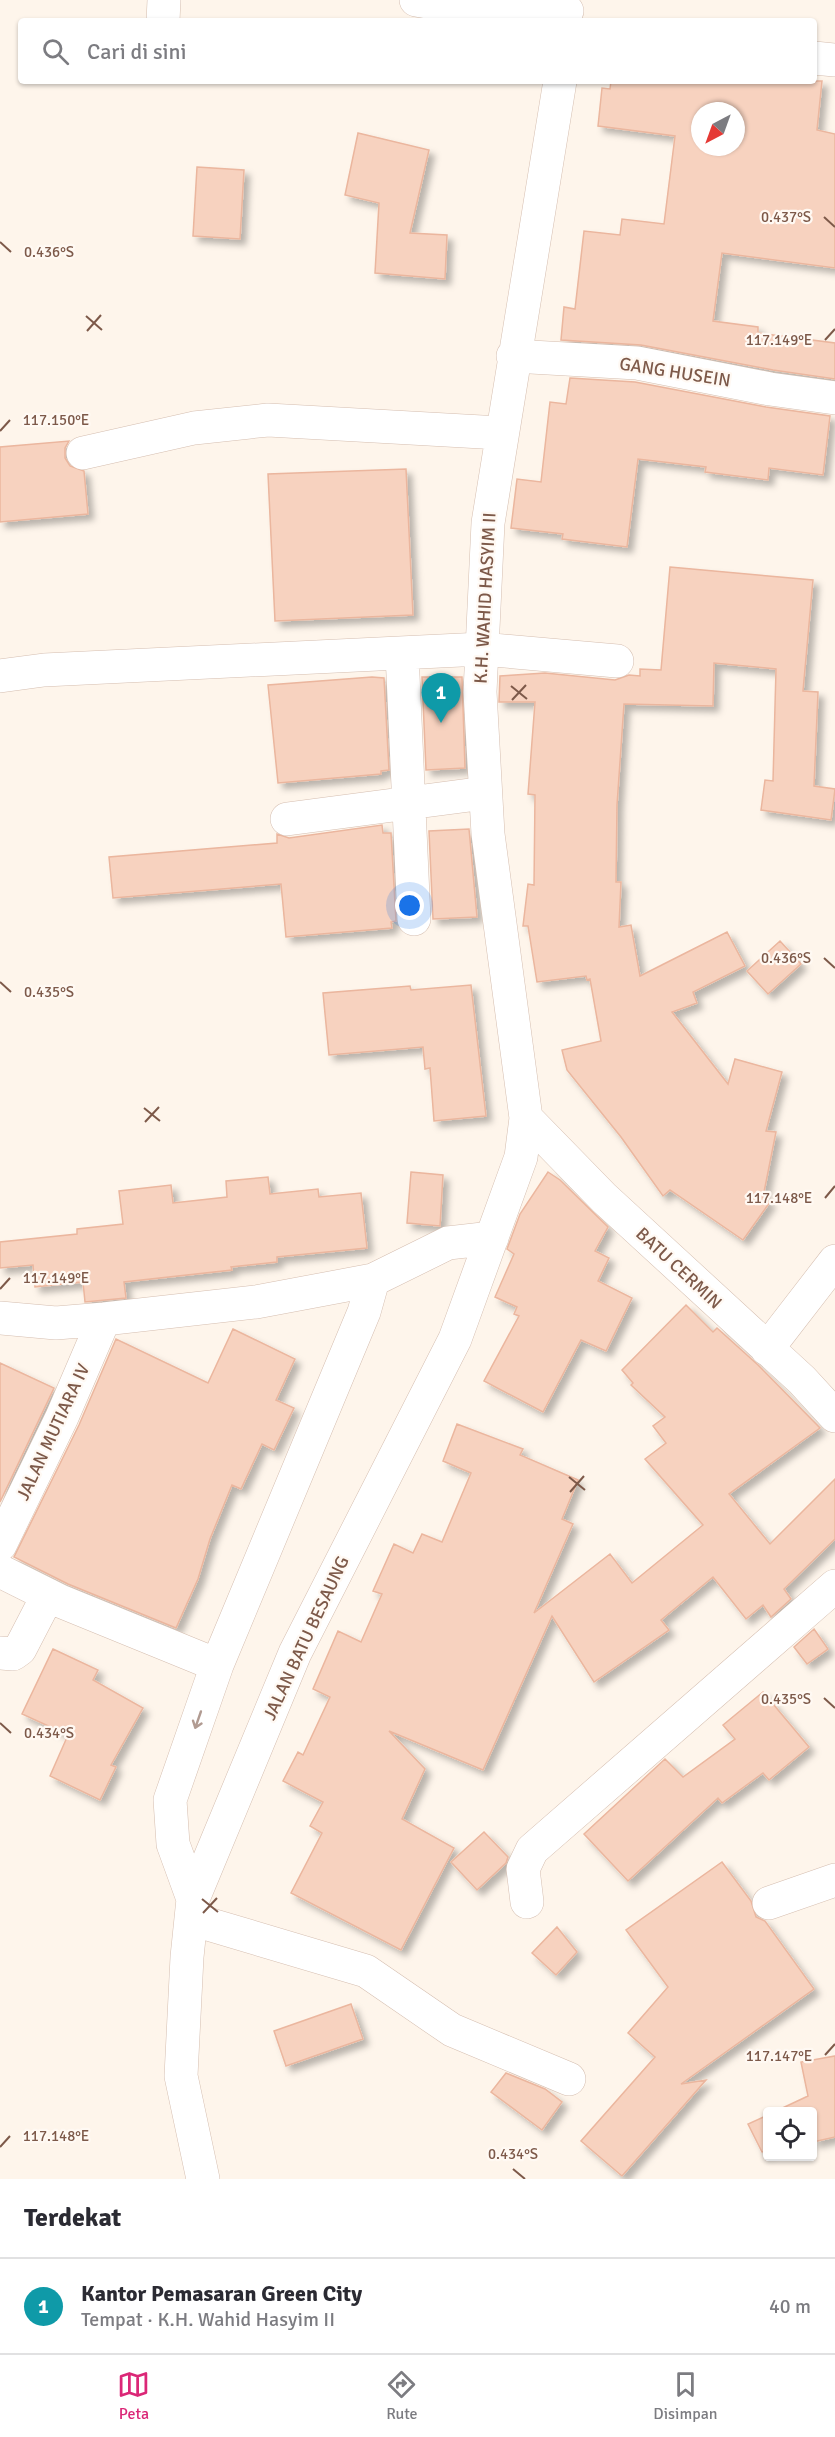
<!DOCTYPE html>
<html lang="id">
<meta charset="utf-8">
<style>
body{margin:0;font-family:Signika,sans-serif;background:#f2f2f3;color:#2b2b33}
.controls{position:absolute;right:18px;bottom:18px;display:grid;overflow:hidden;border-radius:6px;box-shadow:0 2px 4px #0004}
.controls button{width:54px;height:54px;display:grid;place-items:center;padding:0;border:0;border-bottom:2px solid #e1e1e2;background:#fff;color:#2b2b33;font:30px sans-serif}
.compass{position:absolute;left:691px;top:102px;width:54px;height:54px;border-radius:50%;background:#fff;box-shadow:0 2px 4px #0004;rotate:221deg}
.you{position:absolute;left:410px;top:906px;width:21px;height:21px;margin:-15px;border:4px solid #fff;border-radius:50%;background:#1a73e8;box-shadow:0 0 0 9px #1a73e833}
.badge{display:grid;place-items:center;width:39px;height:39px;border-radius:50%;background:#db2777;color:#fff;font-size:20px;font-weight:700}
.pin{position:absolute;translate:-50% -50px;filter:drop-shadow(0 2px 3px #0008)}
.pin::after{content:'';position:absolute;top:32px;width:21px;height:18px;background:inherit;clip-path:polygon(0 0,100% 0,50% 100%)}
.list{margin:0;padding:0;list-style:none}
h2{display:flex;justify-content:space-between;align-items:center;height:78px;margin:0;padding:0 24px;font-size:26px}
h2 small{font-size:20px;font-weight:400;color:#7c7c81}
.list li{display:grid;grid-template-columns:39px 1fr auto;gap:18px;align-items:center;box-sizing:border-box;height:96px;padding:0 24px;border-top:2px solid #e1e1e2}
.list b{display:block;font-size:22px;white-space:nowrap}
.list p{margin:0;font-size:20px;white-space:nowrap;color:#7c7c81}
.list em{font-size:20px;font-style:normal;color:#7c7c81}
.icon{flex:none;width:33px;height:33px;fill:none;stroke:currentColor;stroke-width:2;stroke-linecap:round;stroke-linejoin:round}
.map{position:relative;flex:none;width:835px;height:2179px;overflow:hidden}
.search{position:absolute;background:#fff;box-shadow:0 2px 4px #0004;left:18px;right:18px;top:18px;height:66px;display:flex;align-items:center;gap:15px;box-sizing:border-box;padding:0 21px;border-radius:6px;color:#7c7c81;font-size:22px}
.sheet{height:174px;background:#fff}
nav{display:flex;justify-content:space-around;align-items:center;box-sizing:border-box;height:84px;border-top:2px solid #e1e1e2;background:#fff;font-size:16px;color:#7c7c81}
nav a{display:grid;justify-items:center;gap:3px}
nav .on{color:#db2777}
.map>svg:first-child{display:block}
.building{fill:#f7d2bf;stroke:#ebb69e;stroke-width:1.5;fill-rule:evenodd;filter:url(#shadow)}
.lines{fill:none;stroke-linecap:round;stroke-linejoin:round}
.minor-casing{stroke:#d5beb0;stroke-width:34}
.minor{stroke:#fff;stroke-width:33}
.oneway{stroke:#b19b92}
.ticks{fill:none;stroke:#7d5949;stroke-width:2}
.labels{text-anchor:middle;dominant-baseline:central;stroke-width:4.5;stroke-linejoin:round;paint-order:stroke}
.street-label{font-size:18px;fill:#7d5949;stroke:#fff9f3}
.ticks-label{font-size:15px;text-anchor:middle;fill:#7d5949;stroke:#fff9f3;stroke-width:4.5;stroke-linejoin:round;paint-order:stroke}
</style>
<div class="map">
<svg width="835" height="2179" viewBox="0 0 835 2179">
<defs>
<filter id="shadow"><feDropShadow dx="5.5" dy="5.5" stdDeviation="3" flood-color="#0004"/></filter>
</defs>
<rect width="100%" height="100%" fill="#fef5eb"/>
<path class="building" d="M611,81H822L817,130L835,134V268L722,253L713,321L758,327V333L835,343V379L773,370L641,345L561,340L564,307L575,309L584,231L620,235L622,219L664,224L675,136L598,126L602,88L610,89ZM700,111H736V147H700Z
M358,133L429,150L410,233L447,235L445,279L375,273L379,203L345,195Z
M197,167L244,170L240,239L193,236Z
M570,378L635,382L766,407L830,416L823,475L769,468L768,480L705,472L706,467L638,459L627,547L562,539L563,534L511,528L517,479L541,482L550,402L566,404Z
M69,441L65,448V458L70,466L84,471L88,514L0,522V447Z
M406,469L413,615L275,621L268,474Z
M670,567L813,580L803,691L818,692L814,786L835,789L831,820L761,810L765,780L773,781L776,669L714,663L713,706L624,704L617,805L616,882H621L619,927L631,925L640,976L727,932L745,966L693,992L697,1003L672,1012L728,1084L735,1059L782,1072L766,1131L776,1132L763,1197L770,1202L743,1240L670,1190L663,1196L621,1137L567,1070L562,1050L601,1041L590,979L587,980L586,976L537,982L528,926H523L528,884L534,885L535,795L528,794L535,702H499L500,676L545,673L615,680L629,675L640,676V669L661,670Z
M372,677L384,678L389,770L381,771V774L278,783L268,685Z
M422,677H462L465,768L426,770Z
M382,825L383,833H391L396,921L391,922L392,928L286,937L281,884L113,898L109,857L277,843V834L289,838Z
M469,829L477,917L433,919L429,831Z
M780,941L801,964L768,994L747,971Z
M471,985L486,1116L434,1121L430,1068L425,1069L423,1047L329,1055L323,993L410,986L411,990Z
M411,1172L443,1175L440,1226L407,1223Z
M548,1172L560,1180L608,1227L595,1251L609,1258L598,1281L632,1298L606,1351L581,1340L543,1412L484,1381L519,1316L514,1314L517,1307L495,1297L514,1254L507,1249L520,1214Z
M268,1177L270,1194L318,1189L319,1197L361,1193L367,1248L277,1257V1262L231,1267L232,1270L124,1282L126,1298L85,1302L83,1282L35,1287L33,1265L0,1268V1242L77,1234V1229L123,1224L119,1191L171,1185L173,1203L227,1197L226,1181Z
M686,1305L713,1332L717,1328L758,1365L820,1428L729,1494L770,1544L835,1479V1539L784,1589L791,1599L771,1617L763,1605L746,1619L713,1577L661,1620L669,1630L594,1682L552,1616L483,1770L389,1731L425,1769L402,1819L454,1848L401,1950L291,1893L322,1833L310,1826L323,1802L283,1781L298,1752L303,1755L330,1697L313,1689L338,1631L361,1642L382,1594L373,1591L394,1544L413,1553L422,1534L442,1542L471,1473L443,1461L457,1424L523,1449L520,1455L578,1480L562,1519L573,1524L534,1613L610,1554L632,1583L703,1525L645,1459L666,1443L653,1426L665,1417L631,1385L633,1383L622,1370Z
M233,1329L295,1359L276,1400L294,1408L274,1450L262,1444L241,1489L232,1485L210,1539L198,1579L176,1628L68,1584L14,1557L79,1425L116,1339L208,1383Z
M0,1363L54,1388L0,1502Z
M814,1629L828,1649L807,1664L794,1647Z
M53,1649L98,1670L93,1680L143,1708L111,1765L116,1767L100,1800L50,1776L68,1735L22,1714Z
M763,1692L809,1747L769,1780L763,1773L722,1803L718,1798L628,1881L584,1834L665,1759L683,1777L735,1739L723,1725Z
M484,1832L508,1857L506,1863L477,1890L451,1862Z
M722,1862L751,1901L756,1917L765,1921L814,1989L681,2084L706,2080L622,2176L581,2141L655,2057L628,2033L668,1987L626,1930Z
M557,1927L577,1952L556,1975L532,1953Z
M351,2004L363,2039L286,2066L274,2031Z
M835,2056V2137L813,2142V2112H774L808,2096L801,2062Z
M506,2073L545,2089L562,2102L542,2130L491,2092Z
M768,2115V2151L762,2152L748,2124Z"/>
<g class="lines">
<g class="minor-casing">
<path id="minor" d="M416,0L474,10L567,11
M163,21L164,0
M814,58L835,60
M513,356L637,363L770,389L835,398
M83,453L194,428L268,420L500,433
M402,653L414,919
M0,676L44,670L482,649L617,661
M287,819L485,793
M526,1118L604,1198L802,1380L835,1416
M0,1318L56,1323L104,1319L256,1302L373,1280
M767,1349L835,1261
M0,1545L62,1417L104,1319
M0,1571L60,1601L217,1665
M0,1653L13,1654L20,1649L48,1595
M193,1899L173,1844L170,1800L217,1665L364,1312L373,1280L448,1243L492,1238
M527,1902L523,1869L532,1850L835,1586
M769,1903L835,1880
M191,1919L366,1971L452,2030L569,2079
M203,2179L181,2076L187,1957L193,1899L295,1653L455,1339L521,1157L526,1118L488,834L480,692L488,523L560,81"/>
</g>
<use href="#minor" class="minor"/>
</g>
<defs><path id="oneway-shaft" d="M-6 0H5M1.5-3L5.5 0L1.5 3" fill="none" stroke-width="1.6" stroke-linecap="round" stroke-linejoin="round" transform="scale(1.5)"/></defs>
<use class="oneway" href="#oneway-shaft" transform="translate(198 1720) rotate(109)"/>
<path class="ticks" d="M824,217L835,227M0,242L11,252M86,316L102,330M87,331L101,315M825,340L835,329M0,431L10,420M511,686L527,699M512,700L526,685M824,958L835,968M0,982L11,992M144,1108L160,1121M145,1122L159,1107M825,1198L835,1186M0,1289L10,1278M569,1477L585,1490M570,1492L584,1476M824,1698L835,1708M0,1723L11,1733M202,1899L218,1912M203,1913L217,1898M825,2055L835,2044M0,2147L10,2136M513,2169L525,2179"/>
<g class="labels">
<g class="street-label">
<text transform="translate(675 372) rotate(9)">GANG HUSEIN</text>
<text transform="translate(485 598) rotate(-87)">K.H. WAHID HASYIM II</text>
<text transform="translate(679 1268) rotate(43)">BATU CERMIN</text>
<text transform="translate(53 1432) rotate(-65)">JALAN MUTIARA IV</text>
<text transform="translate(306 1638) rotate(-65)">JALAN BATU BESAUNG</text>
</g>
</g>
<g class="ticks-label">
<text x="786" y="222">0.437°S</text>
<text x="49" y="257">0.436°S</text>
<text x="779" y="345">117.149°E</text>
<text x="56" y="425">117.150°E</text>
<text x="786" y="963">0.436°S</text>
<text x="49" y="997">0.435°S</text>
<text x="779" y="1203">117.148°E</text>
<text x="56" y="1283">117.149°E</text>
<text x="786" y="1704">0.435°S</text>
<text x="49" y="1738">0.434°S</text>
<text x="779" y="2061">117.147°E</text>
<text x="56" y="2141">117.148°E</text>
<text x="513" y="2159">0.434°S</text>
</g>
</svg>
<div class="controls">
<button><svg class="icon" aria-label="locate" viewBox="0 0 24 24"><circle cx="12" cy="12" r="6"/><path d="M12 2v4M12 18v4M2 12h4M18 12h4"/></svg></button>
</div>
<svg class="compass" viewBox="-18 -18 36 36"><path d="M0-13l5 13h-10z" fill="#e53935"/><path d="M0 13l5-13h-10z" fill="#7c7c81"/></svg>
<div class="you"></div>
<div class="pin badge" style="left:441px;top:723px;background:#0f9aa8">1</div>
<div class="search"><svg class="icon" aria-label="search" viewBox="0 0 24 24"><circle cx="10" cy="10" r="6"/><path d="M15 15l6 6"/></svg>Cari di sini</div>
</div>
<section class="sheet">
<h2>Terdekat<small></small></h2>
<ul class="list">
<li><span class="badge" style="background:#0f9aa8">1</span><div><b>Kantor Pemasaran Green City</b><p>Tempat · K.H. Wahid Hasyim II</p></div><em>40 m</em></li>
</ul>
</section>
<nav>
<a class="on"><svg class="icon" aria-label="map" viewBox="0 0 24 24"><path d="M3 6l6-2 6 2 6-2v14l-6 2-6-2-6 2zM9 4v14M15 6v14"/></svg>Peta</a>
<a><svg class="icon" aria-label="directions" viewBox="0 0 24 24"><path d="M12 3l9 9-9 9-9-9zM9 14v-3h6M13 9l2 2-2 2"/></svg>Rute</a>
<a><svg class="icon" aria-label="saved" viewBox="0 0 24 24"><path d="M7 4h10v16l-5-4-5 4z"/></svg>Disimpan</a>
</nav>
